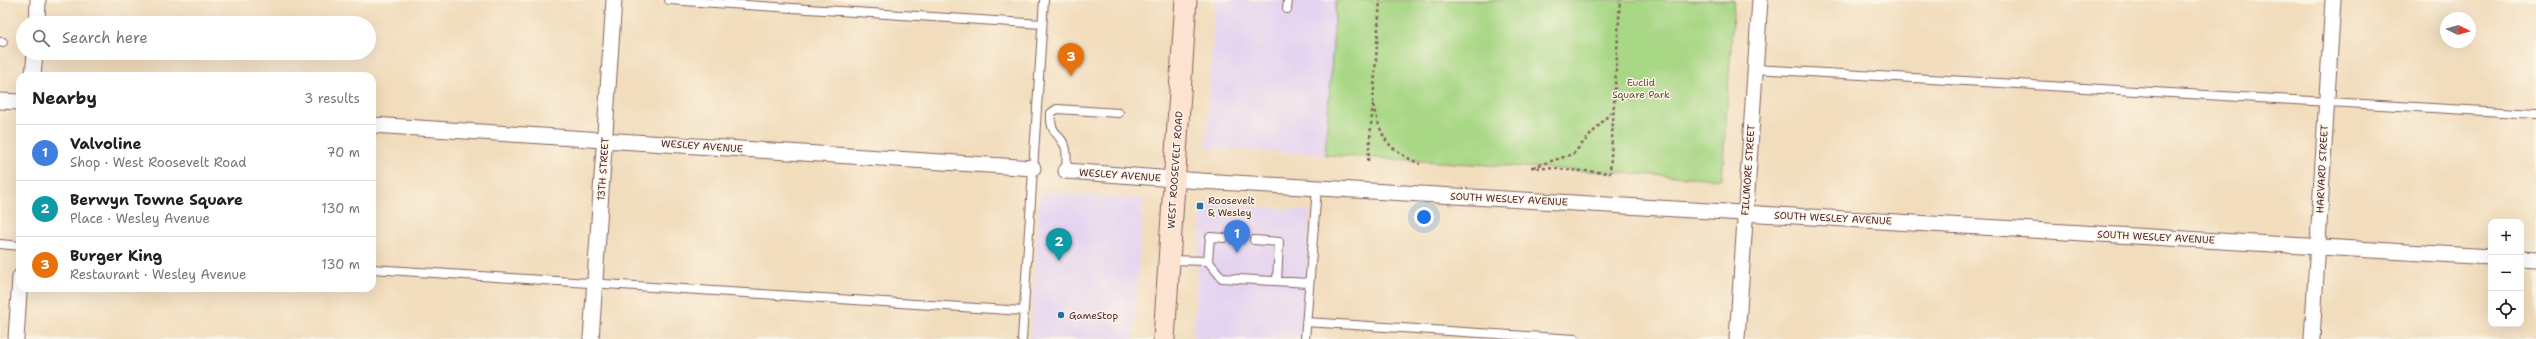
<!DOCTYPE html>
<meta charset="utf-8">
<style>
body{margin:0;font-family:"Shantell Sans",sans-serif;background:#f2f2f2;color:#202124}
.controls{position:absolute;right:12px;bottom:12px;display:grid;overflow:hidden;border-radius:8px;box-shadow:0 4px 16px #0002}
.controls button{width:36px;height:36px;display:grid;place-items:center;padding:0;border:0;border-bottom:1px solid #e0e0e0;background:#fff;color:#202124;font:20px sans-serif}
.compass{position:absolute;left:2440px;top:12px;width:36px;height:36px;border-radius:50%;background:#fff;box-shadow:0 4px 16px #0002;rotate:95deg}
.you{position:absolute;left:1424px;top:217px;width:14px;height:14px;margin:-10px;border:3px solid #fff;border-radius:50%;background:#1a73e8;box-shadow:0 0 0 6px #1a73e833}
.badge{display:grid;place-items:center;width:26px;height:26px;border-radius:50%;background:#1f6fb2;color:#fff;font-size:13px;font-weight:700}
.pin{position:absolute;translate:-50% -33px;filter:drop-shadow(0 1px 2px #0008)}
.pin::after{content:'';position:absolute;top:21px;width:14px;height:12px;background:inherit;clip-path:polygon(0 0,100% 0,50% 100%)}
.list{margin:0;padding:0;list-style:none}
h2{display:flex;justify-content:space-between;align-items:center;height:52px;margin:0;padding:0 16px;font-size:17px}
h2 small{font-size:13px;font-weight:400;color:#757577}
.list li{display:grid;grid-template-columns:26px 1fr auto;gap:12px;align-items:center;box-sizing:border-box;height:56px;padding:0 16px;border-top:1px solid #e0e0e0}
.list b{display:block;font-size:15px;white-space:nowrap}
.list p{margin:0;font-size:13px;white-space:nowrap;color:#757577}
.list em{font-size:13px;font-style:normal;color:#757577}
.icon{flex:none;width:22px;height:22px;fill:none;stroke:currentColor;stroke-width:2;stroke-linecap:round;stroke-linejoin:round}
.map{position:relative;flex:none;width:2536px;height:339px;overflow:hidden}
.search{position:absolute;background:#fff;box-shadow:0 4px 16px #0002;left:16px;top:16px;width:360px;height:44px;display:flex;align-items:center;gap:10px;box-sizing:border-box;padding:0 14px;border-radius:22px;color:#757577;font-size:15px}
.panel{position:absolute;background:#fff;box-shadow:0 4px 16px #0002;left:16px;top:72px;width:360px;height:220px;border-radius:12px}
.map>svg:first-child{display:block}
.built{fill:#e5d3f1}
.green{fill:#a8d785;stroke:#797b58}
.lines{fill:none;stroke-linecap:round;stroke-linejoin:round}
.service-casing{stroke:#84615d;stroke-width:10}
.minor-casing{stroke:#84615d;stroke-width:17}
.secondary-casing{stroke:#84615d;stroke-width:23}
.path{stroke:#84615d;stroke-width:2.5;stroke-dasharray:3 3;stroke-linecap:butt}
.service{stroke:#fff;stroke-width:8}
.minor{stroke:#fff;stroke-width:15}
.secondary{stroke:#fde4d1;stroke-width:21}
.poi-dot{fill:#1f6fb2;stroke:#fcf5e5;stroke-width:1.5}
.labels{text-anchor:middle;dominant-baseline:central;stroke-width:3;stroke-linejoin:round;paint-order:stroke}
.park-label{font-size:10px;fill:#624d42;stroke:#fcf5e5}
.street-label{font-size:10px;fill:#4a1f2b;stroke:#fcf5e5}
.poi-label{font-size:10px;fill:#4a1f2b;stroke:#fcf5e5;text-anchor:start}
</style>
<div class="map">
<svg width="2536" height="339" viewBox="0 0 2536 339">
<rect width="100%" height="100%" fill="#fcf5e5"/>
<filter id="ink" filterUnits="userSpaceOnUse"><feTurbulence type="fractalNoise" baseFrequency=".025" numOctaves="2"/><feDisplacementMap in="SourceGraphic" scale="8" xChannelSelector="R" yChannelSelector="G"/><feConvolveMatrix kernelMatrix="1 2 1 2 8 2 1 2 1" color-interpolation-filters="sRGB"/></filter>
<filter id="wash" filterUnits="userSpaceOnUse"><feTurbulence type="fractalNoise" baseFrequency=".012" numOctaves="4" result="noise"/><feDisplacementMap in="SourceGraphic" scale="16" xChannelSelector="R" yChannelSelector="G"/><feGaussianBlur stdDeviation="0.9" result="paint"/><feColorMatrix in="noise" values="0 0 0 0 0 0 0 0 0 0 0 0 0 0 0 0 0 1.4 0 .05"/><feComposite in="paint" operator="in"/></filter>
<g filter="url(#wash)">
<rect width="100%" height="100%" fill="#f1dcbb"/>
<path class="built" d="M1215,0H1336L1325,155L1206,147Z
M1040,192L1143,199L1134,339H1030Z
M1202,203L1310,211L1301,339H1193Z"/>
<path class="green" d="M1336,0H1734L1722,179L1325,155Z"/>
</g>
<g filter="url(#ink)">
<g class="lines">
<g class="service-casing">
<path id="service" d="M669,0L1042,24
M1287,9L1288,0
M0,42H3
M1755,69L2536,114
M1066,171C1066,163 1068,153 1065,146C1057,130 1050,134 1051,113L1057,109L1119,113
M1224,238L1210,237L1208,261L1222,278L1309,283
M1254,240L1279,242L1277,281
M0,244L20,246
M1169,260L1208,261
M372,269L1024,311
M1306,322L1575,339
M1022,339L1044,0
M1305,339L1317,188"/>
</g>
<g class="minor-casing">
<path id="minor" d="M37,23L38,0
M33,76L35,53
M0,101L20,102
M372,125L1033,168
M1066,171L1201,181L2491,257
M2521,258L2536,259
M16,339L20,277
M591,339L614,0
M1737,339L1760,0
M2312,339L2333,0"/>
</g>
<g class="secondary-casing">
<path id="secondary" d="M1164,339L1186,0"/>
</g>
<path class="path" d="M1373,103L1380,0
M1368,161L1373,103C1382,139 1384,147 1420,164
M1531,167L1610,173L1620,0
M1533,167L1573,154L1613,110"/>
<use href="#service" class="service"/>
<use href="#minor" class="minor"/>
<use href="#secondary" class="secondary"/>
</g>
</g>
<g class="poi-dot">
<rect x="1196" y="202" width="8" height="8" rx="2"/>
<circle cx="1061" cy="315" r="4"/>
</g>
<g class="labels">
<g class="park-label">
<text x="1641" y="82">Euclid<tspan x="1641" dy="12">Square Park</tspan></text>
</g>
<g class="street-label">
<text transform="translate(702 146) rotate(4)">WESLEY AVENUE</text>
<text transform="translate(603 169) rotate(-86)">13TH STREET</text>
<text transform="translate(2322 169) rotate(-87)">HARVARD STREET</text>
<text transform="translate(1175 170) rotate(-86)">WEST ROOSEVELT ROAD</text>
<text transform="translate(1748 170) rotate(-86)">FILLMORE STREET</text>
<text transform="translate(1120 175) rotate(4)">WESLEY AVENUE</text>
<text transform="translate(1509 199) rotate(3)">SOUTH WESLEY AVENUE</text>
<text transform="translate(1833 218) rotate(3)">SOUTH WESLEY AVENUE</text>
<text transform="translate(2156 237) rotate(3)">SOUTH WESLEY AVENUE</text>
</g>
<g class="poi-label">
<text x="1208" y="200">Roosevelt<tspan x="1208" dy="12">&amp; Wesley</tspan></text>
<text x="1069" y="315">GameStop</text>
</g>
</g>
</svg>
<div class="controls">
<button>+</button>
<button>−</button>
<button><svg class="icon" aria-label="locate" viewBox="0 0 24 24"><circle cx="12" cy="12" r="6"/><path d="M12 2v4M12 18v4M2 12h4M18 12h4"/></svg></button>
</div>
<svg class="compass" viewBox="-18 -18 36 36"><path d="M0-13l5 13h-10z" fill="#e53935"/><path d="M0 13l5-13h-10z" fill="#757577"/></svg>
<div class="you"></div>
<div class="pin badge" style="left:1237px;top:253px;background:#3f7fe0">1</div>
<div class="pin badge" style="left:1059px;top:261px;background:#0f9aa8">2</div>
<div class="pin badge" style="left:1071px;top:76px;background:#e8710a">3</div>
<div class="search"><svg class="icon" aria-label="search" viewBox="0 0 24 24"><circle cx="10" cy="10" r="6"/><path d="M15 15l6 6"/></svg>Search here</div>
<section class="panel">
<h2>Nearby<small>3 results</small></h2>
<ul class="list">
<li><span class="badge" style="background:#3f7fe0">1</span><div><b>Valvoline</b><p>Shop · West Roosevelt Road</p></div><em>70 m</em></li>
<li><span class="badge" style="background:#0f9aa8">2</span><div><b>Berwyn Towne Square</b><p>Place · Wesley Avenue</p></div><em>130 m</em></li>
<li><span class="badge" style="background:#e8710a">3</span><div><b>Burger King</b><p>Restaurant · Wesley Avenue</p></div><em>130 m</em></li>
</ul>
</section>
</div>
